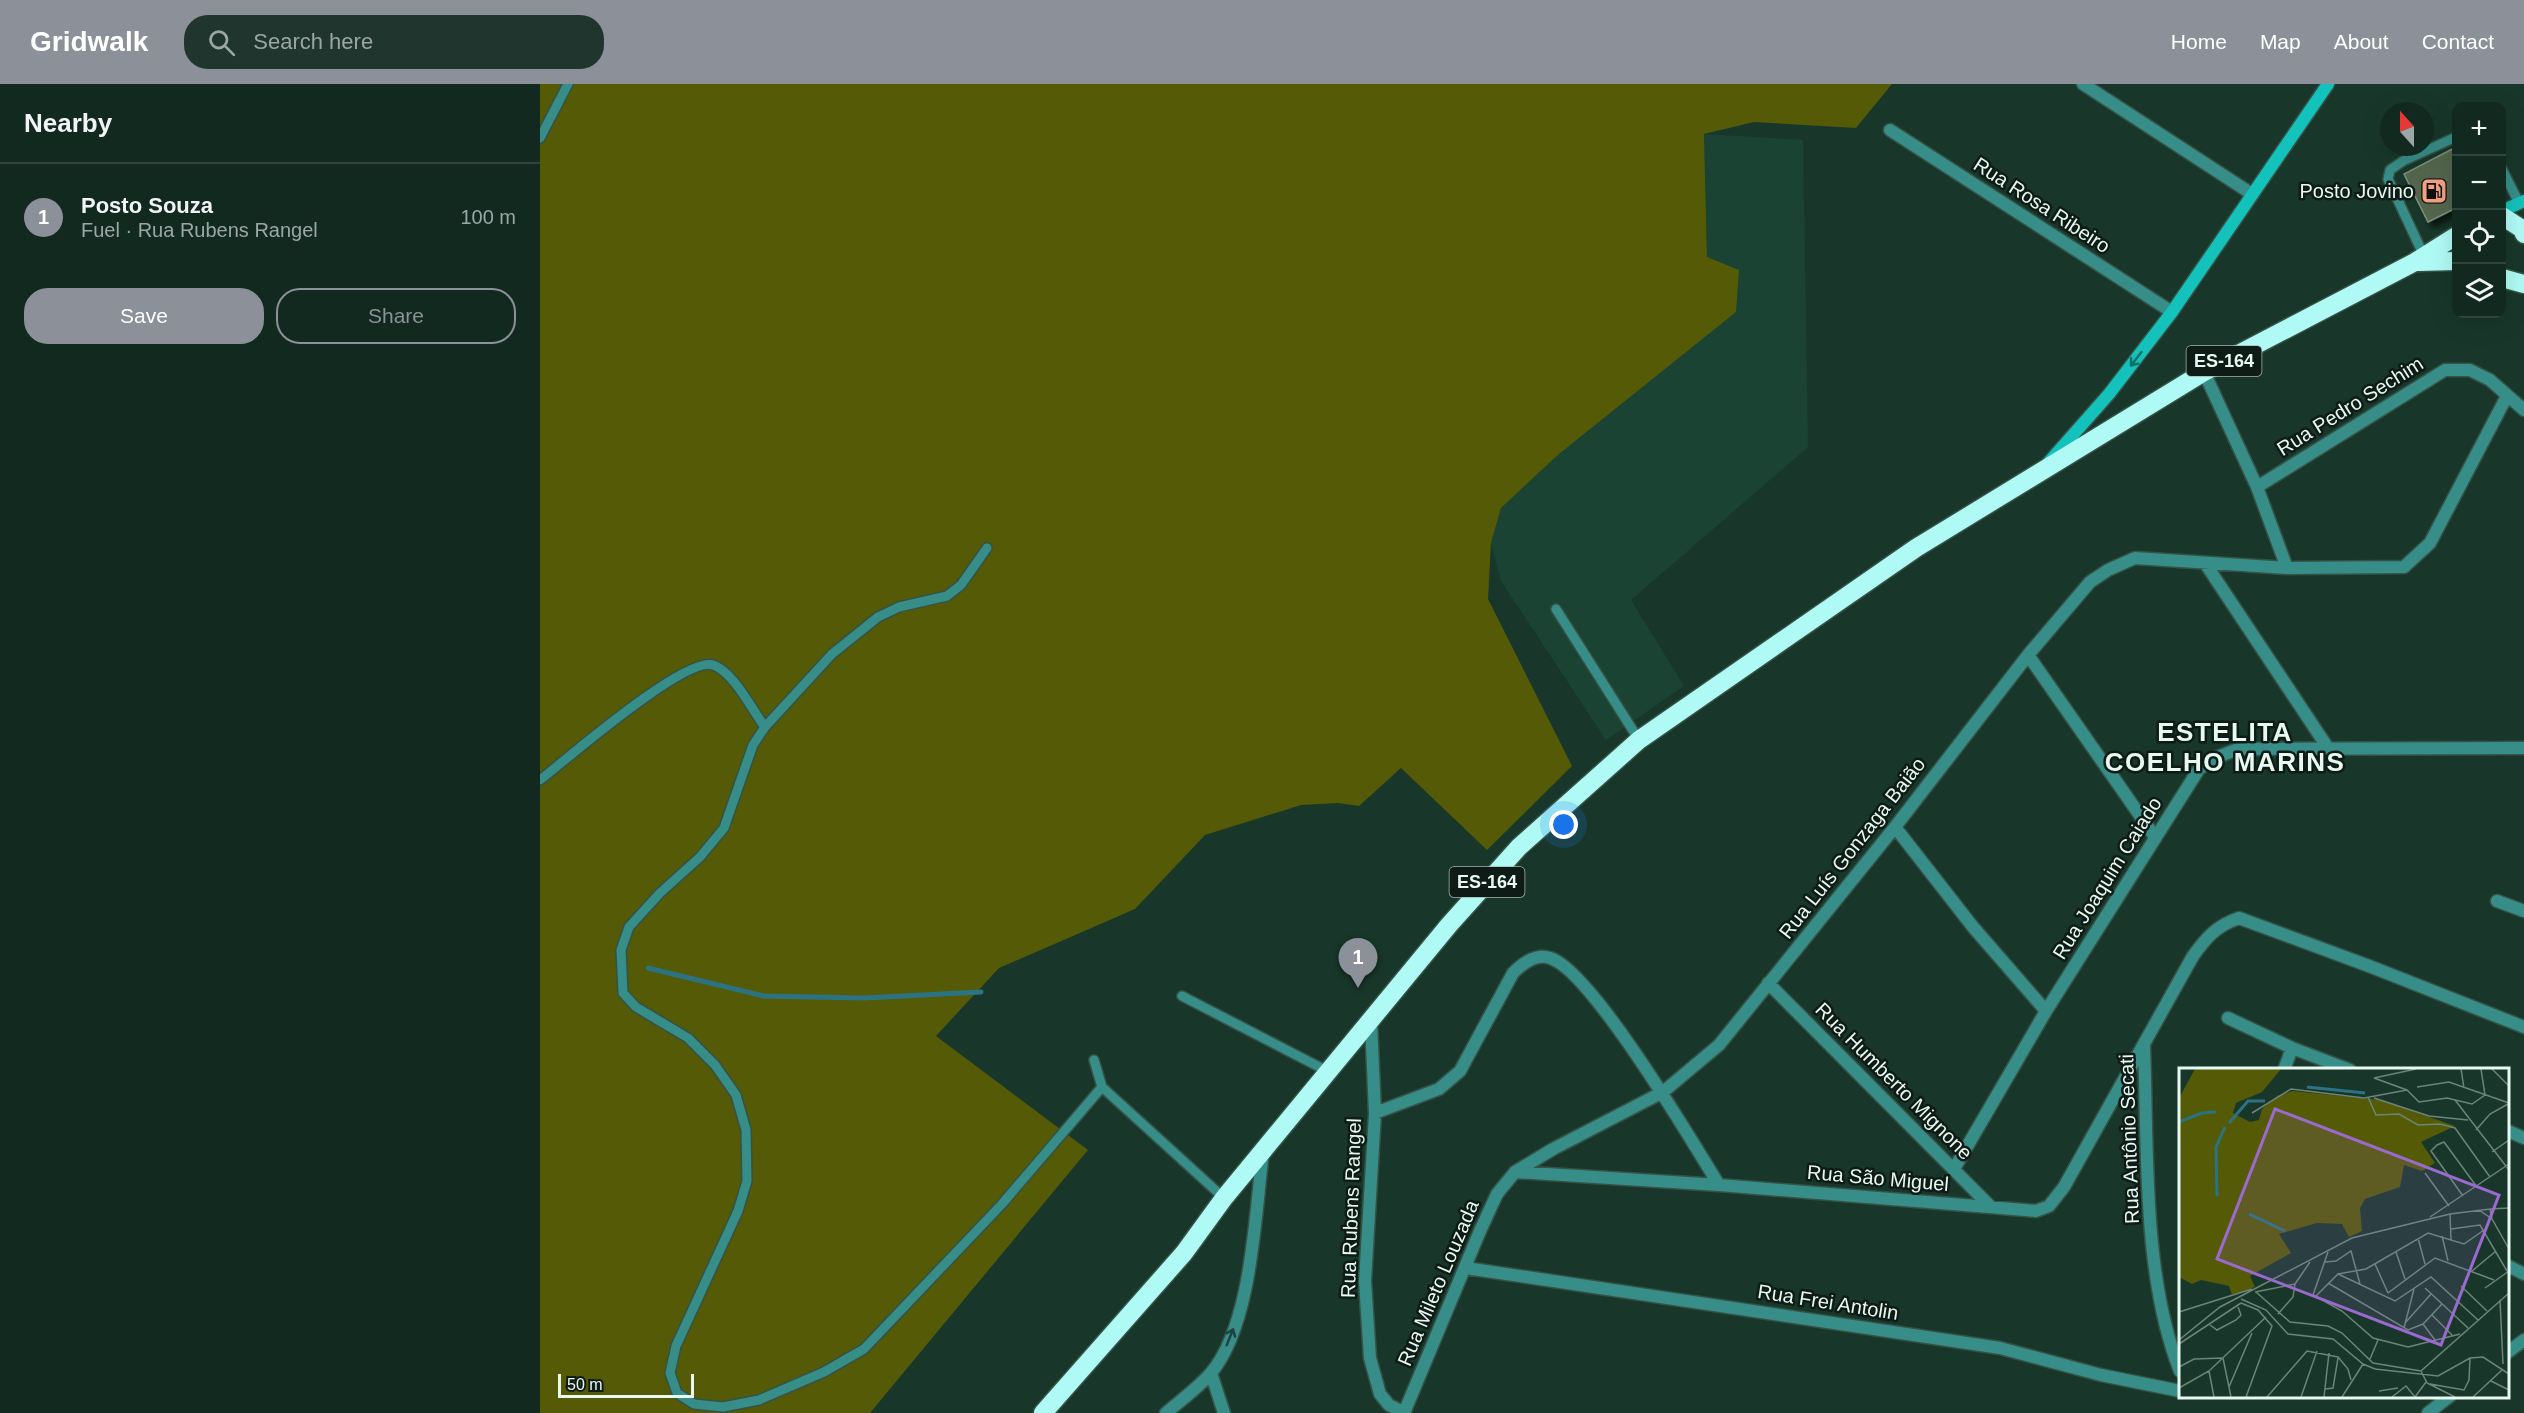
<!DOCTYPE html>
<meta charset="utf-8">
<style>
body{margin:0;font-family:Arial,sans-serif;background:#1f352d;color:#f1f3f6}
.controls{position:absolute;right:18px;top:18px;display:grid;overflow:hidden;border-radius:12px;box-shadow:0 6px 24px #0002}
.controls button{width:54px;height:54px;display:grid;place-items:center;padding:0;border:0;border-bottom:2px solid #31453e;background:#122920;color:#f1f3f6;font:30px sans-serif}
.compass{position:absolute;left:1840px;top:18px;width:54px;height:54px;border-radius:50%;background:#122920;box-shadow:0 6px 24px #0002;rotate:339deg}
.scale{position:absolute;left:18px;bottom:15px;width:136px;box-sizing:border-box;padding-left:6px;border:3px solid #e7f9f0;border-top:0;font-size:16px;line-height:21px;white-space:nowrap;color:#e7f9f0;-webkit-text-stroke:4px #0e1b16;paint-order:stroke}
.you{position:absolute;left:1024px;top:741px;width:21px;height:21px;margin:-15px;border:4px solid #fff;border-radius:50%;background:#1a73e8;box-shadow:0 0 0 9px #1a73e833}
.badge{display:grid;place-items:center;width:39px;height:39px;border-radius:50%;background:#8c9099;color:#fff;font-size:20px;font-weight:700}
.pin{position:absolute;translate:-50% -50px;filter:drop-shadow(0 2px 3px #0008)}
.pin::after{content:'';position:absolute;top:32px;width:21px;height:18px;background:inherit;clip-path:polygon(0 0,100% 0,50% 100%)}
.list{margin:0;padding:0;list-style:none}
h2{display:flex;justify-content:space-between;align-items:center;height:78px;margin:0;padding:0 24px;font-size:26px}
h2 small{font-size:20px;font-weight:400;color:#9ca6a5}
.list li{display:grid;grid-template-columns:39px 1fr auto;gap:18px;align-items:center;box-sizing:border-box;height:108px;padding:0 24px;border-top:2px solid #31453e}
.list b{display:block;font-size:22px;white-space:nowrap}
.list p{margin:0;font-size:20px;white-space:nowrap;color:#9ca6a5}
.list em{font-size:20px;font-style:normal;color:#9ca6a5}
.actions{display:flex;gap:12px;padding:18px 24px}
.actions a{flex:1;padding:14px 0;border:2px solid #8c9099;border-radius:24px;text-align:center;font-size:21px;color:#8c9099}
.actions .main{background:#8c9099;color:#fff}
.icon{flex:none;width:33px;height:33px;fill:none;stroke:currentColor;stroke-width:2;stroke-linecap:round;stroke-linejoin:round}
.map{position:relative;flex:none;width:1984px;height:1329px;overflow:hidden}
header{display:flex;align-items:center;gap:36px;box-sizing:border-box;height:84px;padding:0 30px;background:#8c9099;color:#fff}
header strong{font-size:28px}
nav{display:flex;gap:33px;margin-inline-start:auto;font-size:21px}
.search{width:420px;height:54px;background:#1f352d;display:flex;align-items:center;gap:15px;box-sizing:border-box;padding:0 21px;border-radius:24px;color:#9ca6a5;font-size:22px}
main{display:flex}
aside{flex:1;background:#122920}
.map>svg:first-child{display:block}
.built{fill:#1a4333}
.green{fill:#545a05}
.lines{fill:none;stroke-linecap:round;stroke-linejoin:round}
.stream{stroke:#2b7383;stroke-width:5}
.building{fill:#53664e;stroke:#7a8f75;stroke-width:1.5;filter:url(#shadow)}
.lane-casing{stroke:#355246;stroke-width:12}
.street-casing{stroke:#355246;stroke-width:15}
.secondary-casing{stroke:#355246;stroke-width:15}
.highway-casing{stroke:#355246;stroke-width:21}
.lane{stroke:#378d88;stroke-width:9}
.street{stroke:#378d88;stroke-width:12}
.secondary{stroke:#13c2bb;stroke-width:12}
.highway{stroke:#b0faf5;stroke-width:18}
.oneway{stroke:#106e68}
.oneway2{stroke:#1c433e}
.labels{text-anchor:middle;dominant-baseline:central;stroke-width:5;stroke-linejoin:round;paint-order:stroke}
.shield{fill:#0e1b16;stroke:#a6b6af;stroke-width:1.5}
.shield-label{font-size:18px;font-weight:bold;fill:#e7f9f0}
.poi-label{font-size:20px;fill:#e7f9f0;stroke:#0e1b16;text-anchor:end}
.street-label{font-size:20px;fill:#e7f9f0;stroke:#0e1b16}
.district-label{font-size:26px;font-weight:bold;letter-spacing:1.5px;fill:#e7f9f0;stroke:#0e1b16}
.inset-river{fill:none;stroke:#2b7383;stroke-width:3}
.inset-road{fill:none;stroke:#6b8579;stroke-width:1.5}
.view{fill:#9b6ace;fill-opacity:0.15;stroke:#9b6ace;stroke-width:3}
.inset-edge{fill:none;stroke:#e7f9f0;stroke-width:3}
</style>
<header>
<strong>Gridwalk</strong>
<div class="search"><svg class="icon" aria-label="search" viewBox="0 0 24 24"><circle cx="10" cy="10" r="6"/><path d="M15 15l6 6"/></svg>Search here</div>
<nav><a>Home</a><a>Map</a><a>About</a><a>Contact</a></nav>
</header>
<main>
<aside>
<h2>Nearby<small></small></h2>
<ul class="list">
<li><span class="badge">1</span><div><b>Posto Souza</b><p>Fuel · Rua Rubens Rangel</p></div><em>100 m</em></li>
</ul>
<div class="actions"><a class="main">Save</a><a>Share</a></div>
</aside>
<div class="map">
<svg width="1984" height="1329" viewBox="0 0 1984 1329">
<defs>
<filter id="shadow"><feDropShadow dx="5.5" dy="5.5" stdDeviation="3" flood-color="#0009"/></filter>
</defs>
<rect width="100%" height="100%" fill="#18372a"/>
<path class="built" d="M1164,50L1263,56L1268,363L1091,516L1144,602L1066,656L961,497L951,459L961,424L1019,370L1167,174Z"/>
<path class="green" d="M0,0H1352L1316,44L1214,38L1164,50L1167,173L1199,186L1196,228L1019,370L961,424L951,459L948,515L1032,682L947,766L861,684L819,722L798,719L761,721L665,751L595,825L459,884L396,952L548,1066L330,1329H0Z"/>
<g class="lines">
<path class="stream" d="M108,884L224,912L324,914L441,908"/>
</g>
<path class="building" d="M1916,63V124L1888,138L1864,90Z"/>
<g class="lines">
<g class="lane-casing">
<path id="lane" d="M0,54L28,0
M1962,85L1979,119
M1884,172L1848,95L1850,86L1863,77L1916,53
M447,464L421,501L407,512L359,523L338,533L292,570L225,643L213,661L184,744L160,773L120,809L89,843L81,866L83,909L96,923L148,954L175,981L196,1011L206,1046L207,1097L198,1127L136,1262L130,1289L137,1309L154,1320L183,1323L219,1316L284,1288L324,1265L462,1120L562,1003
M1016,525L1099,656
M0,696C27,675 145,572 173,581C193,587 212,626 225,643
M642,912L789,988
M554,976L562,1003L684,1114"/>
</g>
<g class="street-casing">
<path id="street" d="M1543,0L1712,110
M1350,46L1632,228
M1664,288L1717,403L1747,484
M1717,403L1905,286H1930L1950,296L1984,326
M1665,479L1790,667
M1488,571L1615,753
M1355,743L1433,843L1506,927
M1957,817L1984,827
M1228,899L1451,1123
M1688,934L1752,964L1810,986
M831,938L835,1029L825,1197L830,1274L840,1310L849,1321L865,1329
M1604,962C1608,1064 1602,1191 1640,1287
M1744,986L1752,964
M835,1029L899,1005L920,987L973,889C982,880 996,869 1010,874C1051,886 1153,1059 1179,1101
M1968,1047L1984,1054
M1414,1085L1506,927L1659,685L1675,674L1698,665L1984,664
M975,1088L1179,1101L1496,1127L1509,1122L1524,1103L1653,872C1666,854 1676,842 1699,834L1829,882L1984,943
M1968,1182L1984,1190
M926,1184L1460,1264L1561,1291L1640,1307
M1968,1268L1984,1256
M671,1289L684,1329
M626,1329C641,1316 658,1304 671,1289C712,1240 715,1130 723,1068
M864,1329L940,1147L957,1110L975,1088L1013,1065L1123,1008L1179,961L1355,743L1488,571L1550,498L1568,486L1595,474L1747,484L1864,483L1890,459L1967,312
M1888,1329L1910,1312"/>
</g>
<g class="secondary-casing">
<path id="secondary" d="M1962,127L1984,117
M1509,378L1569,310L1632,228L1788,0"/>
</g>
<g class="highway-casing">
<path id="highway" d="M1962,132L1982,145L1984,150
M1878,178L1916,177
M1962,194L1984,200
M503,1329L644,1169L684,1114L909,841L979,763L1099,656L1376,464L1664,288L1873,179L1916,152"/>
</g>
<use href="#lane" class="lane"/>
<use href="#street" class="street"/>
<use href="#secondary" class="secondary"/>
<use href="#highway" class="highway"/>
</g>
<defs><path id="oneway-shaft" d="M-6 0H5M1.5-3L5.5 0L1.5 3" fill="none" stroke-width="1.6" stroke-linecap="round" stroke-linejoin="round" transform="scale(1.5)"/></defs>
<use class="oneway" href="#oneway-shaft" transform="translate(1596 275) rotate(128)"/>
<use class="oneway2" href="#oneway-shaft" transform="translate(690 1253) rotate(-68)"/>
<defs>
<g id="fuel-square" transform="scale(1.35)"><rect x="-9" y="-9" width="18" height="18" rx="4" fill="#f39f83" stroke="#0e1b16"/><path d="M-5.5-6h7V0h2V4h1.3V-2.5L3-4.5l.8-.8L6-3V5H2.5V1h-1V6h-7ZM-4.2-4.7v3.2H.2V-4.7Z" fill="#111"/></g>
</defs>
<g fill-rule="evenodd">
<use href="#fuel-square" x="1894" y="107"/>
</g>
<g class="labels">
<g class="shield">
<rect x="1646.5" y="262" width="75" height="30" rx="4.5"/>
<rect x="909.5" y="783" width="75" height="30" rx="4.5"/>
</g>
<g class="shield-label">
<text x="1684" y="277">ES-164</text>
<text x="947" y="798">ES-164</text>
</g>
<g class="poi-label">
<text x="1874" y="107">Posto Jovino</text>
</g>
<g class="street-label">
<text transform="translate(1502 121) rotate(33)">Rua Rosa Ribeiro</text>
<text transform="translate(1810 322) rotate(-32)">Rua Pedro Sechim</text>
<text transform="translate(1312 764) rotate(-52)">Rua Luís Gonzaga Baião</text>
<text transform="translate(1567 794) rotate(-58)">Rua Joaquim Caiado</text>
<text transform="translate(1354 997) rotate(45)">Rua Humberto Mignone</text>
<text transform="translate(1589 1055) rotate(-92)">Rua Antônio Secati</text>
<text transform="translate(1338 1094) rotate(5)">Rua São Miguel</text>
<text transform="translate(811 1124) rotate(-88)">Rua Rubens Rangel</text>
<text transform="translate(898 1199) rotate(-67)">Rua Mileto Louzada</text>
<text transform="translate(1288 1218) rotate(9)">Rua Frei Antolin</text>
</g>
<g class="district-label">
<text x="1685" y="648">ESTELITA<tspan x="1685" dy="30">COELHO MARINS</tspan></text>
</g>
</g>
<g transform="translate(1639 984)">
<rect width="330" height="330" fill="#18372a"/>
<path d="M16,1H102L83,24L57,35L54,45L71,54L80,52L83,41L98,28L114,23L202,32L276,58L242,74L256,95L243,103L225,97L221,119L186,131L181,140L183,163L170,169L163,156L138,155L100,166L112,185L71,208L76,219L53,227L50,218L22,212L13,216L0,209V30Z" fill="#545a05"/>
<path class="inset-river" d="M128,19L186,25M0,54L23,45L37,44M50,55L69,33H86M38,128L37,79L46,59M70,146L106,163"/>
<path class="inset-road" d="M282,1L285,20M313,1L330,18M195,10L228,22L240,34L268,30L293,36L306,27L302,1M195,10L237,1M238,19L270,14L330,35M189,29L197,47L220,46L239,57L261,56L276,60L311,109M195,30L250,48L289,52M276,32L330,102M73,45L112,21L185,30L228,22M297,62L311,46L329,36M313,84L330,72M246,105L270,138M284,128L252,83L258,77L265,74L298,119M311,141L330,140M300,142L313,151L330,181M271,146L272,172M251,149L330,96M272,161L301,157L328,203M263,168L269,193M239,170L246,196M149,184L134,227L163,243L194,270L229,279L281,266M217,184L226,211M146,194L157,193L172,183L181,216M196,196L209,225M293,203L317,183M159,206L216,233L252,209L299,252M149,215L229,262L244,256L263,236M282,218L308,243M246,220L289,260M306,220L330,203M76,224L116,216L131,194M77,224L111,254L149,258L163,265L194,295L242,303M209,225L256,190L315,212M136,229L159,206L187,201L249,165L285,176L305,162M62,231L87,242L109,266L154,271L184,296L196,301L259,308L291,290L304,289L330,306M321,232L324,296M62,235L79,242L93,258L67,329M0,244L73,221M99,246L114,229L116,216M253,247L273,267M226,255L252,226M244,256L256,272M31,257L38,262L57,252L62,247L59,239M225,260L235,221M0,272L41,239L173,170L271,146L311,141L313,151M0,276L62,235M44,290L52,329M191,291L199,272M0,299L15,291L43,290M30,303L35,329M312,313L330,322M251,316L285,322L290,312L291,290M50,319L73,265M0,320L30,303L87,249M146,321L154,320L159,290M200,323L219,320M88,329L128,283L159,289L169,301L172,312M122,329L138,283M145,329L150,285M163,329L184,296M213,329L227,318L236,329M236,329L247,314M276,329L248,315L242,303L330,225M294,329L324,301"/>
<path class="view" d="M96,41L320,127L262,277L38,191Z"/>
<rect width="330" height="330" class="inset-edge"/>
</g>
</svg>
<div class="controls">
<button>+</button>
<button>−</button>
<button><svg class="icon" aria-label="locate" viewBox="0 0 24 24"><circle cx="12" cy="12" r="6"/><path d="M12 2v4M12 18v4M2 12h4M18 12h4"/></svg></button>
<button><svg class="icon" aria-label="layers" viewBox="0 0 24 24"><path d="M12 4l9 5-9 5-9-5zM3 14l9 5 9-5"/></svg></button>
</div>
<svg class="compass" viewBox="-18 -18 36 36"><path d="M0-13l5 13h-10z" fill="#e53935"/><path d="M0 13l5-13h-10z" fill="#9ca6a5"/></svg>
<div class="scale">50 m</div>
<div class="you"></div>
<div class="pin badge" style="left:818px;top:904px">1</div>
</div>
</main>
